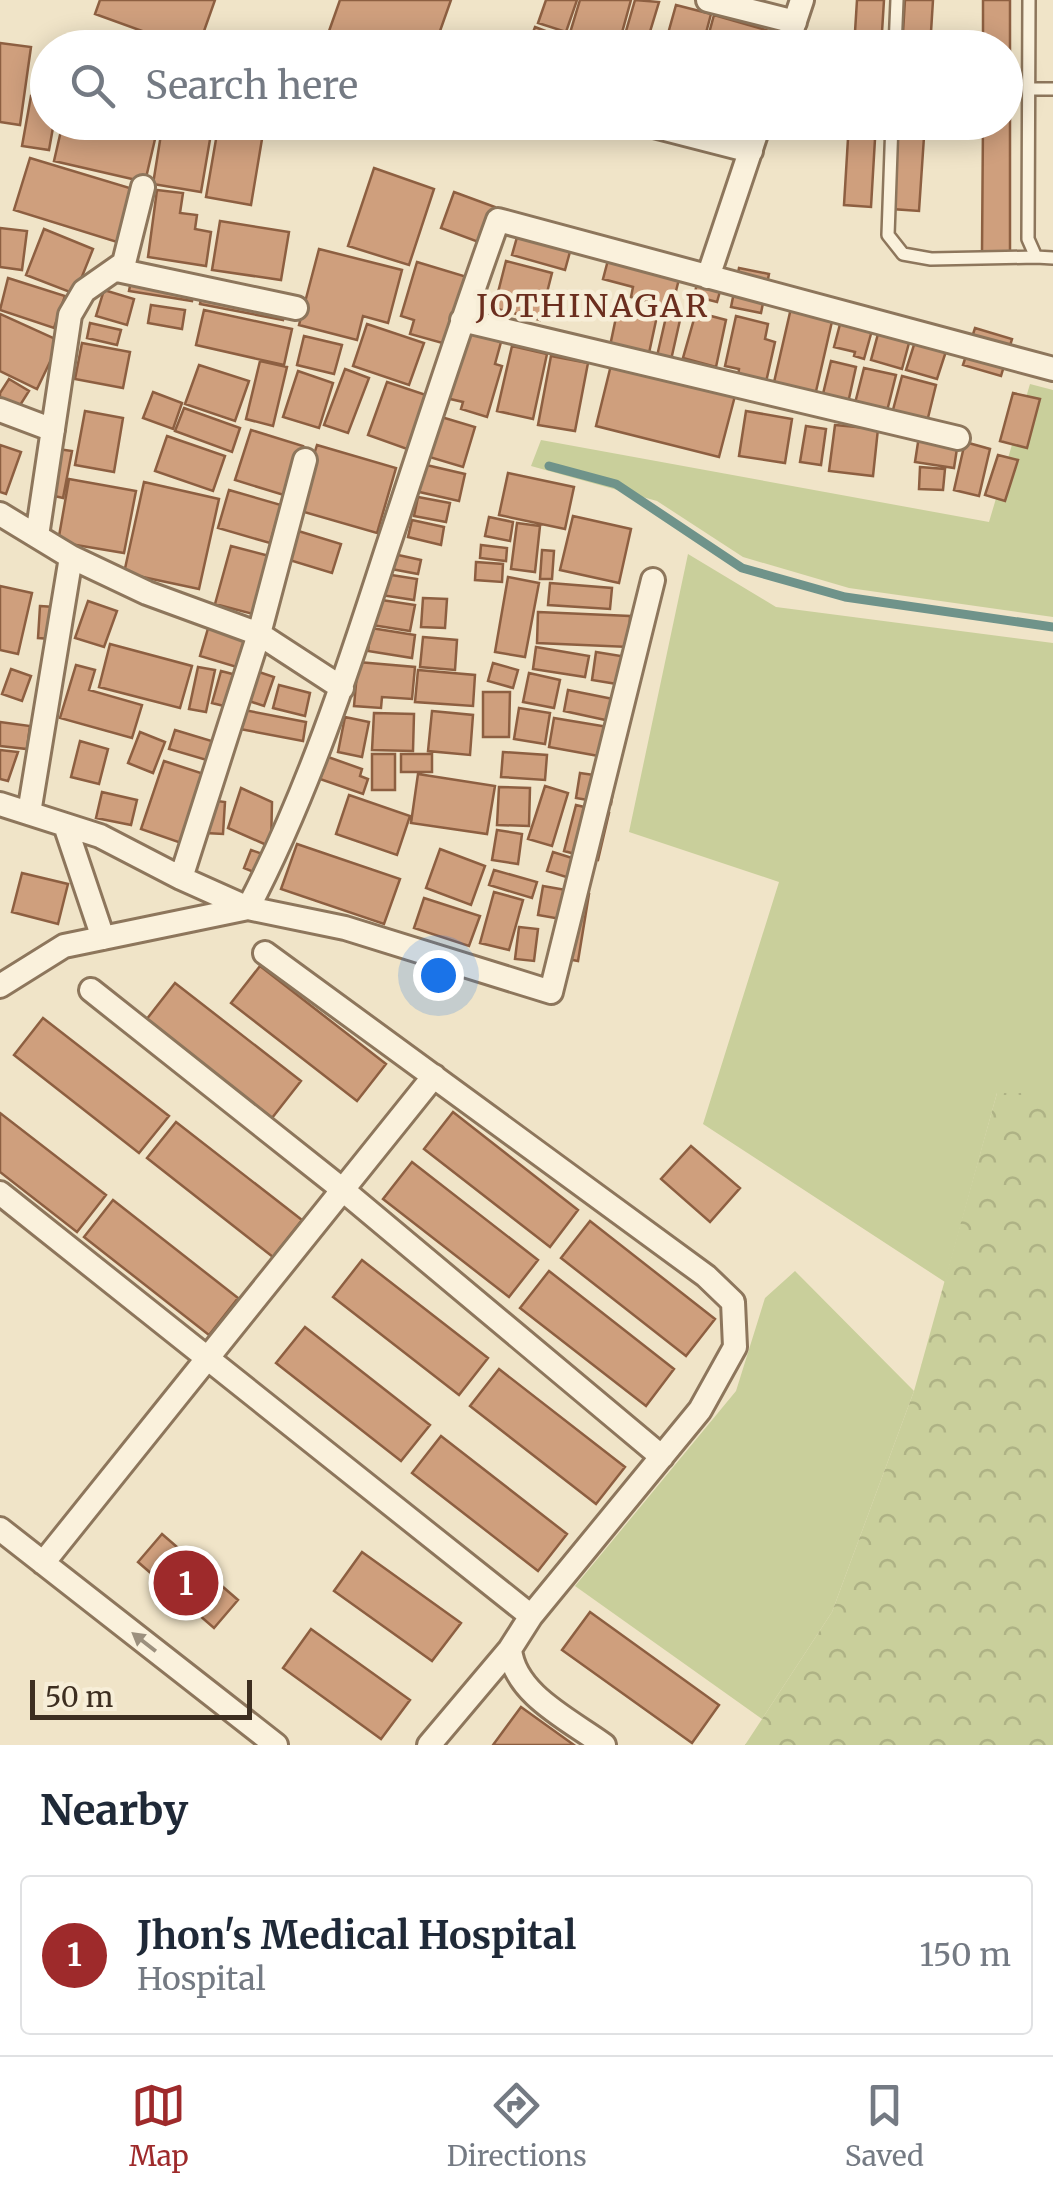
<!DOCTYPE html>
<style>
body{margin:0;font-family:Merriweather,serif;background:#f2f2f3;color:#1f2937}
.scale{position:absolute;left:30px;bottom:25px;width:222px;box-sizing:border-box;padding-left:10px;border:5px solid #3d2e20;border-top:0;font-size:28px;line-height:35px;white-space:nowrap;color:#3d2e20;-webkit-text-stroke:8px #f7eed8;paint-order:stroke}
.you{position:absolute;left:438px;top:975px;width:35px;height:35px;margin:-25px;border:8px solid #fff;border-radius:50%;background:#1a73e8;box-shadow:0 0 0 15px #1a73e833}
.badge{display:grid;place-items:center;width:65px;height:65px;border-radius:50%;background:#9e2a2b;color:#fff;font-size:32px;font-weight:700}
.pin{position:absolute;translate:-50% -50%;border:5px solid #fff;box-shadow:0 2px 10px #0006}
.list{margin:0;padding:0;list-style:none}
h2{display:flex;justify-content:space-between;align-items:center;height:130px;margin:0;padding:0 40px;font-size:42px}
h2 small{font-size:32px;font-weight:400;color:#747a83}
.list li{display:grid;grid-template-columns:65px 1fr auto;gap:30px;align-items:center;box-sizing:border-box;height:160px;margin:0 20px 20px;padding:0 20px;border:2px solid #e0e1e3;border-radius:10px}
.list b{display:block;font-size:38px;white-space:nowrap}
.list p{margin:0;font-size:32px;white-space:nowrap;color:#747a83}
.list em{font-size:32px;font-style:normal;color:#747a83}
.icon{flex:none;width:55px;height:55px;fill:none;stroke:currentColor;stroke-width:2;stroke-linecap:round;stroke-linejoin:round}
.map{position:relative;flex:none;width:1053px;height:1745px;overflow:hidden}
.search{position:absolute;background:#fff;box-shadow:0 5px 25px #0003;left:30px;right:30px;top:30px;height:110px;display:flex;align-items:center;gap:25px;box-sizing:border-box;padding:0 35px;border-radius:55px;color:#747a83;font-size:38px}
.sheet{height:310px;background:#fff}
nav{display:flex;justify-content:space-around;align-items:center;box-sizing:border-box;height:140px;border-top:2px solid #e0e1e3;background:#fff;font-size:28px;color:#747a83}
nav a{display:grid;justify-items:center;gap:5px}
nav .on{color:#9e2a2b}
.map>svg:first-child{display:block}
.green{fill:#c9cf9b}
.forest{fill:url(#forest-crowns)}
.lines{fill:none;stroke-linecap:round;stroke-linejoin:round}
.stream{stroke:#6f938a;stroke-width:9}
.building{fill:#cf9f7d;stroke:#8d5f41;stroke-width:2.5}
.lane-casing{stroke:#8d765c;stroke-width:16}
.street-casing{stroke:#8d765c;stroke-width:28}
.lane{stroke:#faf1dc;stroke-width:11}
.street{stroke:#faf1dc;stroke-width:22}
.oneway{fill:#9c907e}
.labels{text-anchor:middle;dominant-baseline:central;stroke-width:9;stroke-linejoin:round;paint-order:stroke}
.neighbourhood-label{font-size:32px;letter-spacing:2.5px;fill:#6b2e1e;stroke:#f7eed8}
</style>
<div class="map">
<svg width="1053" height="1745" viewBox="0 0 1053 1745">
<defs>
<pattern id="forest-crowns" width="20" height="18" patternUnits="userSpaceOnUse" patternTransform="scale(2.5)"><rect width="20" height="18" fill="#c9cf9b"/><path d="M2 6a3 3 0 1 1 6 0M12 15a3 3 0 1 1 6 0" fill="none" stroke="#aeb285"/></pattern>
</defs>
<rect width="100%" height="100%" fill="#f0e4c8"/>
<path class="green" d="M1030,384L1053,390V617L849,588L743,557L657,501L531,466L541,440L989,522Z
M688,554L776,607L1053,643V1093H997L945,1282L703,1124L779,882L629,832Z
M795,1271L914,1391L832,1612L762,1719L575,1586L736,1391L765,1298Z"/>
<path class="forest" d="M997,1093H1053V1745H745L832,1612L914,1391Z"/>
<g class="lines">
<path class="stream" d="M549,466L616,484L742,568L845,597L1053,627"/>
</g>
<path class="building" d="M100,0H215L198,48H189L95,14Z
M340,0H451L434,48H323Z
M546,0H577L566,32L538,23Z
M580,0H631L618,47L570,33Z
M635,0L659,2L645,48L622,45Z
M857,0H884L881,48H854Z
M905,0H933L930,48H902Z
M983,0H1010V253H982L983,122H1006V48H983Z
M676,5L711,14L702,48H664Z
M714,15L773,32L769,48H705Z
M535,27L569,40L566,48H527Z
M574,36L593,44L592,48H569Z
M0,43L31,47L20,125L0,122Z
M31,96L48,99V122H54L49,150L22,146Z
M63,122H159L145,182L54,161Z
M163,122H213L201,192L153,184Z
M219,122L264,127L251,205L206,197Z
M849,122H876L871,207L844,205Z
M898,122H925L919,211L892,209Z
M30,158L133,189L117,242L14,210Z
M374,168L434,189L409,265L348,246Z
M157,190L183,193L180,213L197,215L195,229L211,232L206,266L148,257Z
M454,192L495,207L481,243L441,228Z
M523,216L576,230L565,270L512,255Z
M220,221L289,232L281,280L212,270Z
M0,228L27,231L22,270L0,267Z
M44,229L93,249L75,294L26,275Z
M612,245L683,263L672,307L631,297L633,287L603,279Z
M319,249L402,270L388,323L363,316L357,340L299,325Z
M506,261L552,273L540,320L494,308Z
M417,262L467,277L446,344L410,334L414,320L401,316Z
M702,264L726,270L717,302L694,296Z
M739,268L769,274L761,313L731,307Z
M8,278L65,296L54,328L0,310Z
M131,281L194,291L192,301L129,291Z
M104,290L134,299L127,325L96,316Z
M202,294L285,310L283,320L200,304Z
M794,295L836,304L814,400L772,391Z
M151,305L185,310L182,329L148,323Z
M618,308L657,316L649,353L610,346Z
M844,309L876,316L864,359L854,356L855,352L834,347Z
M204,310L292,329L284,365L196,345Z
M696,312L726,320L716,367L683,358Z
M0,314L60,341L37,389L0,371Z
M736,316L768,324L765,339L775,342L766,382L738,376L739,369L725,366Z
M666,317L680,320L671,360L657,356Z
M882,319L913,328L902,369L871,360Z
M90,323L121,330L117,345L87,338Z
M367,324L424,343L409,385L353,366Z
M975,328L1012,339L1001,376L963,365Z
M919,329L950,339L937,379L906,370Z
M467,332L501,342L495,364L502,366L487,417L461,409L463,402L446,398Z
M304,336L342,345L334,374L297,365Z
M82,343L130,352L123,388L75,379Z
M512,346L547,354L533,419L497,411Z
M551,356L588,363L575,431L538,425Z
M260,361L287,367L273,426L246,419Z
M612,361L736,392L719,457L596,426Z
M831,361L856,367L848,403L822,398Z
M199,365L249,381L235,421L185,404Z
M864,368L896,375L886,415L854,407Z
M345,369L369,378L348,433L324,425Z
M298,371L333,383L319,428L283,417Z
M902,376L936,385L925,430L890,421Z
M9,379L29,391L17,410L0,400V393Z
M387,382L426,395L407,449L368,435Z
M153,392L182,403L173,429L143,418Z
M1013,393L1040,399L1027,448L1000,441Z
M184,408L240,428L232,452L175,431Z
M85,411L123,418L114,472L75,465Z
M746,411L792,419L785,463L739,456Z
M438,416L475,427L463,467L426,456Z
M835,425L878,429L873,476L829,471Z
M806,426L826,429L821,465L800,462Z
M251,430L303,446L287,496L235,480Z
M167,436L225,456L213,491L155,471Z
M919,436L958,442L954,468L915,462Z
M965,442L990,449L979,496L954,490Z
M0,445L21,452L6,494L0,492Z
M317,445L396,468L377,533L297,510Z
M58,449L72,451L63,498L50,495Z
M998,455L1018,460L1005,501L985,495Z
M422,464L465,474L459,501L415,491Z
M920,467L945,469L943,490L919,489Z
M508,473L574,487L565,529L499,515Z
M69,479L136,491L124,553L58,542Z
M144,482L219,499L199,589L124,573Z
M229,490L281,505L270,543L218,528Z
M418,497L450,503L446,522L414,516Z
M573,516L631,529L619,583L560,570Z
M489,517L513,522L510,541L485,536Z
M412,520L444,527L441,545L408,537Z
M517,523L540,526L535,572L511,569Z
M295,530L341,544L332,573L286,559Z
M481,545L507,548L506,561L480,558Z
M231,546L273,557L257,615L215,604Z
M542,550L554,551L552,579H540Z
M389,553L421,560L418,574L386,568Z
M476,562L503,564L502,582L475,580Z
M385,574L417,579L414,600L381,595Z
M508,577L539,583L525,657L495,652Z
M550,583L612,588L610,609L548,605Z
M0,586L32,593L18,654L0,650Z
M423,598L447,599L445,628L421,627Z
M375,599L415,605L410,631L372,625Z
M88,601L117,611L104,647L75,638Z
M40,606L54,607L51,639L38,638Z
M538,612L630,616L629,647L537,643Z
M209,625L250,637L240,668L200,656Z
M371,628L415,635L412,658L368,651Z
M423,637L457,640L455,670L420,667Z
M110,644L192,666L180,708L99,687Z
M536,647L589,656L585,677L533,669Z
M596,652L627,657L623,685L592,680Z
M358,662L415,667L412,699L382,697L381,708L354,706Z
M493,663L518,670L513,688L488,681Z
M76,665L95,670L89,690L142,705L132,738L60,718Z
M198,667L215,670L206,712L189,709Z
M11,669L31,676L22,701L2,694Z
M418,670L475,675L473,706L415,702Z
M221,671L240,676L232,708L212,703Z
M256,671L274,677L264,706L246,700Z
M529,673L560,680L554,708L523,702Z
M279,685L310,693L305,716L273,708Z
M568,690L623,701L619,723L564,711Z
M483,692H510L509,737H483Z
M519,708L550,713L545,744L514,739Z
M244,710L306,722L303,741L240,729Z
M432,711L473,715L470,755L428,751Z
M374,713L414,714L413,751L372,750Z
M345,717L369,722L362,757L338,752Z
M554,718L620,729L615,759L549,747Z
M0,722L30,726L27,749L0,746Z
M175,730L215,742L210,761L169,749Z
M140,732L165,742L153,773L128,763Z
M80,741L108,749L99,784L71,777Z
M0,750L18,752L8,781L0,779Z
M503,752L547,755L545,780L501,777Z
M372,754H395V790H372Z
M401,754H432V772H401Z
M328,757L362,769L360,776L368,779L363,794L320,779Z
M164,761L207,775L184,844L141,829Z
M580,773L615,778L611,804L576,798Z
M418,774L495,786L487,834L411,823Z
M545,786L568,793L552,846L528,839Z
M499,787L530,788L529,826L497,825Z
M241,788L272,802L271,847L228,828Z
M102,792L137,800L131,825L96,818Z
M349,795L410,816L397,855L336,834Z
M210,800L225,802L223,834L206,833Z
M576,805L609,813L598,860L564,851Z
M497,830L522,834L518,864L492,860Z
M297,844L400,879L384,924L281,889Z
M440,849L485,866L471,905L426,888Z
M251,850L271,857L264,876L244,868Z
M553,852L585,862L579,881L547,871Z
M494,870L537,882L532,898L489,885Z
M22,873L68,884L58,924L12,912Z
M543,886L589,894L578,961L556,957L561,919L538,915Z
M494,892L523,900L509,950L480,943Z
M424,898L480,916L469,946L414,928Z
M519,927L538,929L534,961L515,959Z
M260,966L386,1064L357,1101L231,1003Z
M175,983L301,1081L272,1118L146,1020Z
M43,1018L169,1116L139,1153L14,1055Z
M453,1112L578,1210L550,1247L424,1149Z
M0,1113L106,1195L77,1232L0,1172Z
M176,1122L302,1220L273,1257L147,1158Z
M691,1146L740,1188L710,1222L661,1179Z
M412,1162L538,1260L509,1297L383,1199Z
M113,1200L238,1298L209,1335L84,1237Z
M590,1221L715,1319L686,1356L561,1258Z
M362,1260L488,1358L459,1395L333,1297Z
M549,1271L674,1369L646,1406L520,1308Z
M305,1327L430,1425L401,1461L276,1363Z
M499,1369L625,1467L596,1504L470,1406Z
M441,1436L567,1534L538,1571L412,1473Z
M162,1534L238,1600L214,1628L138,1562Z
M362,1552L461,1623L432,1661L334,1591Z
M590,1612L719,1705L692,1743L562,1650Z
M311,1629L410,1700L381,1739L283,1668Z
M521,1707L574,1745H493Z"/>
<g class="lines">
<g class="lane-casing">
<path id="lane" d="M1029,0L1028,239L1036,257L1053,258
M895,48L897,0
M1029,89H1053
M892,122L888,235L903,254L931,259L1036,257"/>
</g>
<g class="street-casing">
<path id="street" d="M708,0L795,22
M786,48L802,0
M638,122L751,151
M117,270L296,308
M708,277L760,122
M462,320L958,438
M0,410L53,430
M0,514L71,557L147,593L259,634L342,688
M37,536L70,315L84,291L124,263L143,187
M0,804L100,836L181,878L248,908L345,928L551,992L653,580
M29,813L71,557
M65,825L103,938
M181,878L259,634L305,460
M248,908C307,795 347,673 386,552C423,441 458,330 498,220L1053,369
M265,953L706,1276L733,1302L735,1347L700,1410L531,1616L510,1649L429,1745
M0,986L64,946L248,908
M91,990L343,1190L662,1457
M0,1193L531,1616
M0,1529L276,1745
M43,1563L434,1076
M510,1649C514,1694 570,1720 604,1745"/>
</g>
<use href="#lane" class="lane"/>
<use href="#street" class="street"/>
</g>
<defs><path id="oneway-solid" d="M-6-.8H1V-3.2L6.5 0L1 3.2V.8H-6Z" transform="scale(2.5)"/></defs>
<use class="oneway" href="#oneway-solid" transform="translate(144 1642) rotate(-142)"/>
<g class="labels">
<g class="neighbourhood-label">
<text x="593" y="306">JOTHINAGAR</text>
</g>
</g>
</svg>
<div class="scale">50 m</div>
<div class="you"></div>
<div class="pin badge" style="left:186px;top:1583px">1</div>
<div class="search"><svg class="icon" aria-label="search" viewBox="0 0 24 24"><circle cx="10" cy="10" r="6"/><path d="M15 15l6 6"/></svg>Search here</div>
</div>
<section class="sheet">
<h2>Nearby<small></small></h2>
<ul class="list">
<li><span class="badge">1</span><div><b>Jhon's Medical Hospital</b><p>Hospital</p></div><em>150 m</em></li>
</ul>
</section>
<nav>
<a class="on"><svg class="icon" aria-label="map" viewBox="0 0 24 24"><path d="M3 6l6-2 6 2 6-2v14l-6 2-6-2-6 2zM9 4v14M15 6v14"/></svg>Map</a>
<a><svg class="icon" aria-label="directions" viewBox="0 0 24 24"><path d="M12 3l9 9-9 9-9-9zM9 14v-3h6M13 9l2 2-2 2"/></svg>Directions</a>
<a><svg class="icon" aria-label="saved" viewBox="0 0 24 24"><path d="M7 4h10v16l-5-4-5 4z"/></svg>Saved</a>
</nav>
